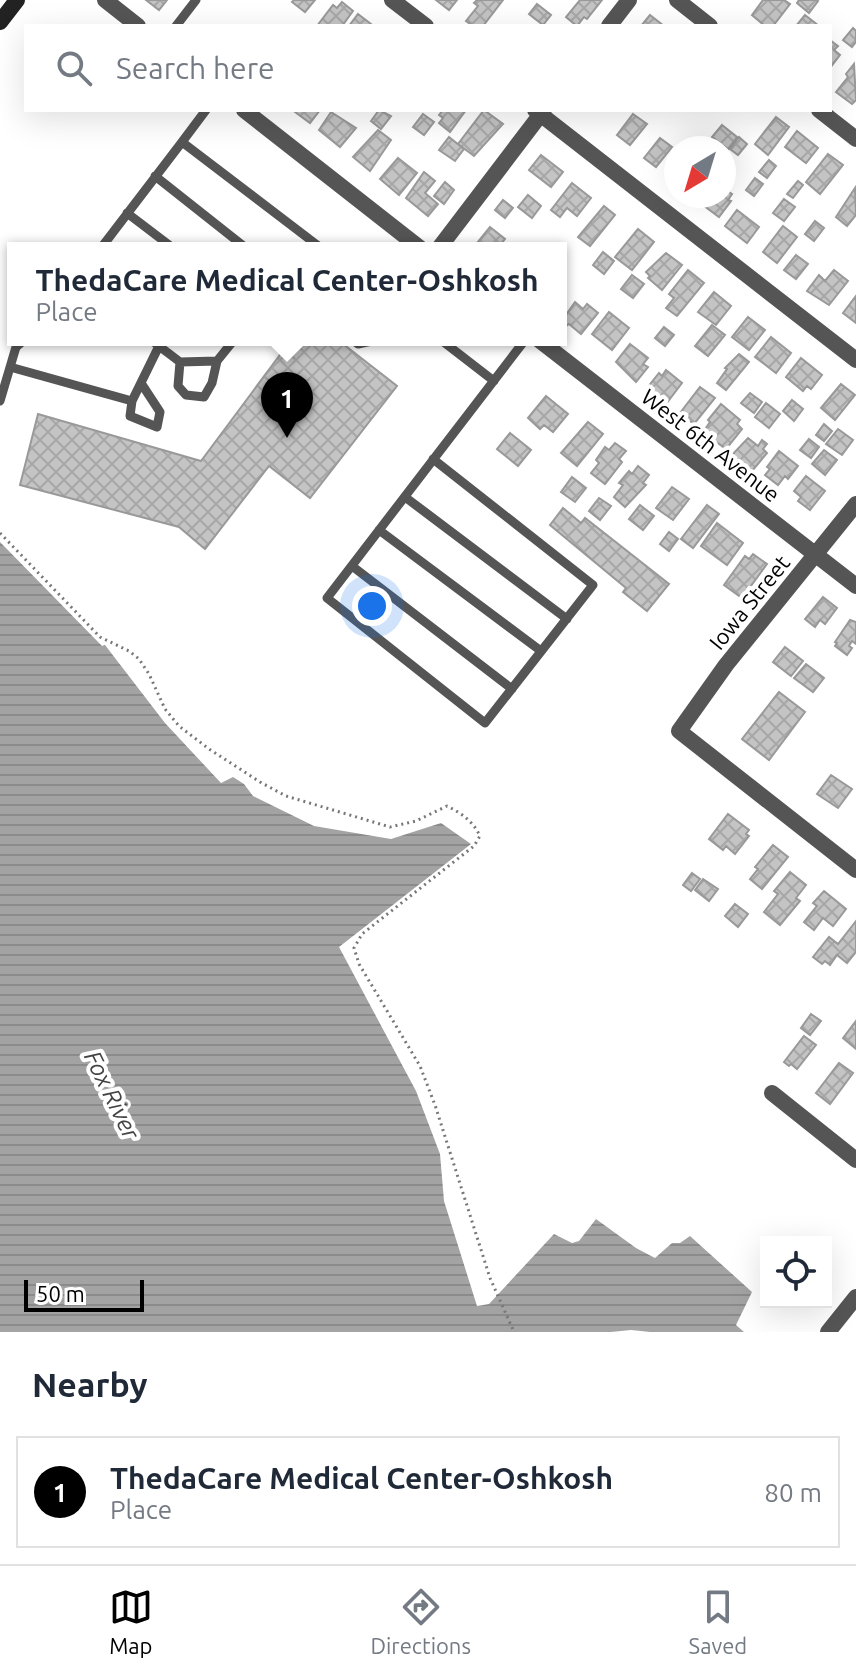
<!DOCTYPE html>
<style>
body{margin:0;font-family:Ubuntu,sans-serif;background:#f2f2f3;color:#1f2937}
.controls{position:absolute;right:24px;bottom:24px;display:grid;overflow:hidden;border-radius:0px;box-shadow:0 8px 32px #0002}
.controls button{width:72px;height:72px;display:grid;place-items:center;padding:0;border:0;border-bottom:2px solid #e0e1e3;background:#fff;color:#1f2937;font:40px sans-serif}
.compass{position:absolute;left:664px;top:136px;width:72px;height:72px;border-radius:50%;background:#fff;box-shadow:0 8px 32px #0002;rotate:218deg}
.scale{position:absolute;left:24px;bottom:20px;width:120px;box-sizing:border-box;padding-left:8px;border:4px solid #000;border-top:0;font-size:22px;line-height:28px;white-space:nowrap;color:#000;-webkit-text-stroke:6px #fff;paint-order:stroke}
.you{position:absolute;left:372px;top:606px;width:28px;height:28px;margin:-20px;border:6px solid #fff;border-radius:50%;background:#1a73e8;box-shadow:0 0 0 12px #1a73e833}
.badge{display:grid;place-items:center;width:52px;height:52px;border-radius:50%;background:#000;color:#fff;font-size:26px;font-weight:700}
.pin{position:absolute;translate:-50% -66px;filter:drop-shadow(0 2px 4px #0008)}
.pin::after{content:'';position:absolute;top:42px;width:28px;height:24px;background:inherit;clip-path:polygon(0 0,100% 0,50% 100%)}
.popup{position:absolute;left:7px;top:242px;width:560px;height:104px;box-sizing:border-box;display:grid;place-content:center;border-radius:0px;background:#fff;filter:drop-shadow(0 2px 6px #0005);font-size:26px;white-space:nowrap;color:#747a83}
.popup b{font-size:30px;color:#1f2937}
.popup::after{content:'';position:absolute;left:50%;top:100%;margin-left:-16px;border:16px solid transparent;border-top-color:#fff}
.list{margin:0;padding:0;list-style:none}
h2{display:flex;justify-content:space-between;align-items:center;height:104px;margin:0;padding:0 32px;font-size:34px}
h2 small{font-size:26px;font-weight:400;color:#747a83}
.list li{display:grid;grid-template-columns:52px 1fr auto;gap:24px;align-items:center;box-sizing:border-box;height:112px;margin:0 16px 16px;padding:0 16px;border:2px solid #e0e1e3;border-radius:0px}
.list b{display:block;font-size:30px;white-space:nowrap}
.list p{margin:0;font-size:26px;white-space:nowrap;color:#747a83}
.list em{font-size:26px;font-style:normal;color:#747a83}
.icon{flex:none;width:44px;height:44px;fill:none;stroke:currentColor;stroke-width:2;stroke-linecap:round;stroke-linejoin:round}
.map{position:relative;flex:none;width:856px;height:1332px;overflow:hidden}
.search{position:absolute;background:#fff;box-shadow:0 8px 32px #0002;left:24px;right:24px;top:24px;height:88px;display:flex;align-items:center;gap:20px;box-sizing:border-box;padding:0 28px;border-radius:0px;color:#747a83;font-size:30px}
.sheet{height:232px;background:#fff}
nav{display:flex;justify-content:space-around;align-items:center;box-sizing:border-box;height:112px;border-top:2px solid #e0e1e3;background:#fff;font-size:22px;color:#747a83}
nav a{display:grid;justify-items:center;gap:4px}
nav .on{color:#000}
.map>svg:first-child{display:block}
.water{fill:url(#water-rules)}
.building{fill:url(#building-cross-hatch);stroke:#999;stroke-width:2}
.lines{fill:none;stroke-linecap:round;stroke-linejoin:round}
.path{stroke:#777;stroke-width:3;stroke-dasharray:2 4;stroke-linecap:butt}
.lane{stroke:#555;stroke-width:9}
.street{stroke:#555;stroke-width:16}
.secondary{stroke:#222;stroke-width:16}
.labels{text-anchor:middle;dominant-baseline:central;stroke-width:8;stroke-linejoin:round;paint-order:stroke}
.street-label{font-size:22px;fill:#000;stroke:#fff}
.water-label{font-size:24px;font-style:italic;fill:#444;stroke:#fff}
</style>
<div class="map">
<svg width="856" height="1332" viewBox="0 0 856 1332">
<defs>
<pattern id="water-rules" width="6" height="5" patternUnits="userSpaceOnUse" patternTransform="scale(2)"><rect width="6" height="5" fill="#a3a3a3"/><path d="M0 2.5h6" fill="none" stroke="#8b8b8b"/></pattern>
<pattern id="building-cross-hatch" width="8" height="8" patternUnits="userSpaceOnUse" patternTransform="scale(2)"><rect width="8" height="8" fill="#c4c4c4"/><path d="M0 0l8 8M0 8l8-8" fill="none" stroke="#a7a7a7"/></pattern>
</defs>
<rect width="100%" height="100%" fill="#fff"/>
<path class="water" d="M0,542L102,646L105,645L165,723L221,783L233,777L244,784L253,796L314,826L391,839L441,823L471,844L339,947L416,1091L440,1154L444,1201L477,1306L489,1304L554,1234L572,1243L579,1241L596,1219L636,1248L655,1258L672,1243H680L690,1236L752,1292L736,1325L744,1332H650L631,1330L611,1332H0Z"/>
<path class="building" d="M146,0H167L159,10Z
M294,0H315L305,12L292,2Z
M436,0H457L449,10Z
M477,0H503L483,26H473L466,21L478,6L474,3Z
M580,0H602L587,19L584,17L577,26L566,17Z
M763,0H784L790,4L773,26H765L752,15Z
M799,0H816L818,1L809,13L797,3Z
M342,2L353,11L342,26H317L333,5L337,8Z
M537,4L551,15L543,25L529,14Z
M358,14L371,24L370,26H349Z
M650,15L664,26H641Z
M805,15L819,26H796Z
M853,28L856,31V42L852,47L843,40Z
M830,40L838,46L834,50L840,55L830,68Z
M854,64L856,100L852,104L836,92L848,77L846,74Z
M296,110H320L310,123L295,112Z
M379,110L391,116L381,129L371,121Z
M443,110H466L450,132L439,123L443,118L439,115Z
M484,110L503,124L474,156L458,144Z
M331,112L356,128L340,147L319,130Z
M423,114L434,122L424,135L413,127Z
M633,114L647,124L630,145L617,135Z
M776,117L789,127L768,155L755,144Z
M722,125L737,137L728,149L712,137Z
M378,130L391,140L370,171L353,157Z
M797,131L818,148L806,163L785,147Z
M449,137L464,149L455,161L439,150Z
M739,137L747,144L738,155L730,149Z
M660,138L672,147L656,167L644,158Z
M828,154L843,165L820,194L806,182Z
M541,155L563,172L551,187L529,170Z
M398,158L417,173L399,195L380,179Z
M769,160L776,166L767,178L759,172Z
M424,172L435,181L425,193L438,204L428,216L406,198Z
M755,178L763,184L754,196L746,190Z
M798,181L803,185L793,198L787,194Z
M445,182L454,190L444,204L434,196Z
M572,183L591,198L577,216L567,208L560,217L551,210Z
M724,183L728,186L726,190L732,194L728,200L731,201L719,217L699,202L704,196H724Z
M855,188L856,215L847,226L836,217Z
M528,195L541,206L532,218L518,207Z
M784,199L795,207L784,221L773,213Z
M503,200L513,208L505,218L495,210Z
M604,206L615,215L590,246L578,237Z
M737,210L759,227L747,243L725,226Z
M815,221L824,228L814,241L805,234Z
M783,226L797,237L777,263L763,252Z
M490,227L505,239L500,245L503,248H473Z
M638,229L654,242L632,270L615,257Z
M603,252L614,261L604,274L593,265Z
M666,253L682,265L662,290L648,278L650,276L646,272Z
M796,255L808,264L796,279L784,270Z
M688,270L704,283L677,316L666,308L674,298L669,294Z
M834,270L848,281L829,305L807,291L819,275L825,281Z
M632,275L644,284L633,298L621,289Z
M714,292L731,306L716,325L698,312Z
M856,296V323L843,313Z
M575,302L583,309L587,304L598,313L581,334L569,324L566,326L561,322Z
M609,312L629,328L612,350L592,334Z
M748,317L765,330L749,350L732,337Z
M712,325L725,335L708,356L695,346Z
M664,327L674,335L665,346L655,338Z
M771,337L791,353L776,373L755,357Z
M291,340H338L397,386L310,498L269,466L205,549L179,527L20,485L38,414L201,461Z
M630,344L648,358L643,364L648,367L636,382L616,362Z
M739,354L749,362L726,390L717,383L727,369L725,368Z
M801,358L822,375L811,389L807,386L803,391L786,377Z
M666,370L682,383L666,404L647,388L659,373L662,376Z
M841,384L855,395L835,420L821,408Z
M700,387L715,398L694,424L680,413Z
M750,393L762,402L754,413L741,403Z
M546,396L568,414L553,432L544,425L540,429L528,418Z
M792,400L803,409L794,421L783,411Z
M766,403L780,414L769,428L755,417Z
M721,404L740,420L737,424L742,429L726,449L703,432L710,422L708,420Z
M588,422L603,434L577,466L561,453Z
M824,424L832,431L824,441L816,435Z
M838,429L853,440L842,455L826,444Z
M510,433L531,450L518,466L497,449Z
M748,438L758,446L762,440L767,444L763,449L767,453L752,471L732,455Z
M809,439L819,447L811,458L800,450Z
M615,443L626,451L619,459L622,462L605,484L591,473L599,463L596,460L605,447L609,450Z
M824,450L837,460L825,475L812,464Z
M779,451L798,466L788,479L785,476L778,485L765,475L770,469L767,467Z
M638,466L649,475L643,483L646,485L625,507L614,497L623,485L619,483L629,471L632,474Z
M806,476L825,491L810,510L798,501L801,497L794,491Z
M572,477L586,488L575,502L561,492Z
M672,487L689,499L673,520L656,508Z
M599,498L611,506L600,520L589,511Z
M640,505L654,516L643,530L629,519Z
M707,505L719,514L693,548L681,539Z
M563,508L581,523L585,518L669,584L647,611L623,592L626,588L550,525Z
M717,523L743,543L727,565L701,546Z
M669,532L678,539L669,551L660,544Z
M753,554L767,564L742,598L724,585L745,556L749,559Z
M823,597L837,608L825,624L820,620L815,627L805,619Z
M850,620L856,622V644L852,641L849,646L852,648L847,655L835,646L837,643L835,642Z
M785,647L803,661L791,676L773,662Z
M806,664L824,678L813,692L794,678Z
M779,692L805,712L769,760L742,739Z
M831,775L852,789L838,808L817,794Z
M728,814L749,830L746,834L749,836L735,854L726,846L723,850L709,839Z
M773,845L788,857L762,889L750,879L758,869L755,867Z
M790,872L806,885L796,898L800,901L780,925L764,912L778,894L774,891Z
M692,873L700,879L691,891L683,885Z
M703,879L718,889L709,901L695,890Z
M824,891L846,909L833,926L823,918L814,930L804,922L817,906L813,903Z
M735,904L748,914L738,927L725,916Z
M856,921V952L847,963L837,955L830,965L825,961L822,964L813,957L829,937L838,944Z
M811,1014L821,1021L810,1035L801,1028Z
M856,1021V1049L843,1038Z
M804,1036L816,1045L797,1069L791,1064L789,1066L784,1062Z
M839,1063L853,1073L830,1104L816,1093Z"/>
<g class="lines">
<path class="path" d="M0,533L100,637L129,651L139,659L149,674L165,709L179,726L209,749L260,782L286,796L390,827L416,821L447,806C461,813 473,821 480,836L474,846L362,934L354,948L359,964L420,1066L435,1105L490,1278L514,1332"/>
<path class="lane" d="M176,26L196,0
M206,110L182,142L321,248
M155,176L246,248
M127,213L173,248
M101,248L182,142
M151,340L180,362L217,361L234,340
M353,340L358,344L376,340
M441,340L494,381
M180,362L178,386L186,395L204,397L212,383L217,361
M10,367L132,401L159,346
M0,401L16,347L24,340
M132,401L130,416L157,427L160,412L141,383
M433,459L593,585L485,723L327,598C393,512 459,426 525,340
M405,497L567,619
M379,530L541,651
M352,566L512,689"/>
<path class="street" d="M105,0L138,26
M392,0L426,26
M677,0L710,26
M609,26L629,0
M244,110L420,248
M535,110L856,360
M819,110L856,139
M439,248L544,110
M539,340L856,586
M856,504L726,665L679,731L856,870
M772,1093L856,1160
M828,1332L856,1297"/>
<path class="secondary" d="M0,22L17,0"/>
</g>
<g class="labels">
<g class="street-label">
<text transform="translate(711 445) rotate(38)">West 6th Avenue</text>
<text transform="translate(749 602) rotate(-51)">Iowa Street</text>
</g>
<g class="water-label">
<text transform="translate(112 1095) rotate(64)">Fox River</text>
</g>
</g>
</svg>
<div class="controls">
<button><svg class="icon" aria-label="locate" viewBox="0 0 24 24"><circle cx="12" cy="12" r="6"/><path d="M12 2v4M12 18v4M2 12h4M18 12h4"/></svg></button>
</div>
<svg class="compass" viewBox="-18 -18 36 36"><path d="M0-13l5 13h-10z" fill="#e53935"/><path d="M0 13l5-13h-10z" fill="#747a83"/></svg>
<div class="scale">50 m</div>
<div class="you"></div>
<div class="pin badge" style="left:287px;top:438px">1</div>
<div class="popup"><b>ThedaCare Medical Center-Oshkosh</b>Place</div>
<div class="search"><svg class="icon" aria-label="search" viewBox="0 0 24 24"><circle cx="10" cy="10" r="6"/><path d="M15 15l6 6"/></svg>Search here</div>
</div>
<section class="sheet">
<h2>Nearby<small></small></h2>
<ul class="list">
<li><span class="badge">1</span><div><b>ThedaCare Medical Center-Oshkosh</b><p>Place</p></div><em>80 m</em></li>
</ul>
</section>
<nav>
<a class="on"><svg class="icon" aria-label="map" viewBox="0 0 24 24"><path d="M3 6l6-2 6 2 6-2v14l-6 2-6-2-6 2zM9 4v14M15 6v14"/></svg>Map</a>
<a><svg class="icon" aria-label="directions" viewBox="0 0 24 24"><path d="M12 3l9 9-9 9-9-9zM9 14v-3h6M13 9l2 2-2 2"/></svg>Directions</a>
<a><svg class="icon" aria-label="saved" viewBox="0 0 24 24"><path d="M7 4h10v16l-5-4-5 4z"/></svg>Saved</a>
</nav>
